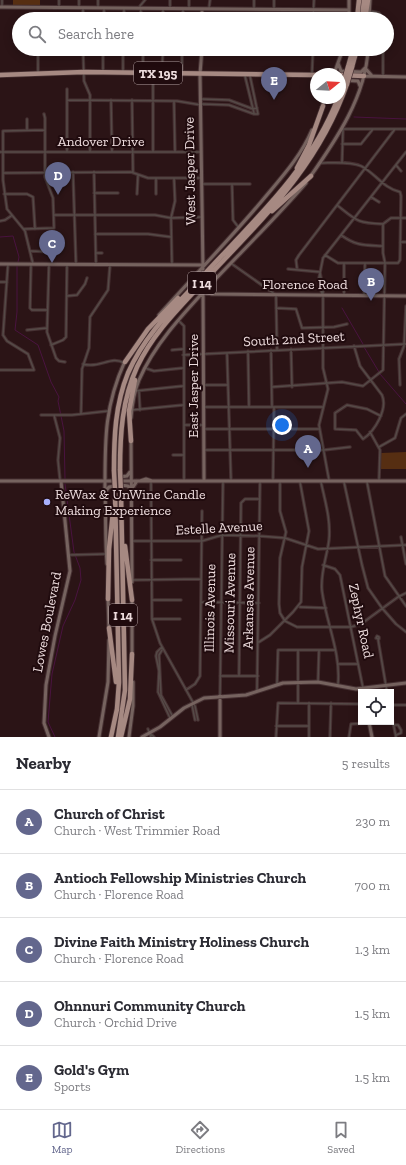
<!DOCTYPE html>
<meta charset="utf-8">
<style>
body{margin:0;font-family:"Zilla Slab",serif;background:#f7f7f7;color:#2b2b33}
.controls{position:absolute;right:12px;bottom:12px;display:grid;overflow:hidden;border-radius:0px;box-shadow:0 2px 10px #0003}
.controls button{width:36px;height:36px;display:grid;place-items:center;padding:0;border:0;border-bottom:1px solid #e1e1e2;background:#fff;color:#2b2b33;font:20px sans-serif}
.compass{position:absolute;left:310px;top:68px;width:36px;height:36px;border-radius:50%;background:#fff;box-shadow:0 2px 10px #0003;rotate:72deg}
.you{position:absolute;left:282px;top:425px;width:14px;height:14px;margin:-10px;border:3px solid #fff;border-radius:50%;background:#1a73e8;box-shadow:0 0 0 6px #1a73e833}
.badge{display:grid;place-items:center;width:26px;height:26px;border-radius:50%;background:#63678d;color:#fff;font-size:13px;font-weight:700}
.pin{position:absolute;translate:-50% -33px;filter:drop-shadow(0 1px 2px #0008)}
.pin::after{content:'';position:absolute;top:21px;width:14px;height:12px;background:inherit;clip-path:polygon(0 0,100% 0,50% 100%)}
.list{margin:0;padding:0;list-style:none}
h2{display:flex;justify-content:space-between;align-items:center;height:52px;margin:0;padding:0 16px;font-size:17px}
h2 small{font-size:13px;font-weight:400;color:#7c7c81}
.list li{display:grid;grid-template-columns:26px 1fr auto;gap:12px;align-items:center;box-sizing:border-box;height:64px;padding:0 16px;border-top:1px solid #e1e1e2}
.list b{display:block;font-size:15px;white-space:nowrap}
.list p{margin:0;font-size:13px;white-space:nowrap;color:#7c7c81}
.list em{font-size:13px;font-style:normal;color:#7c7c81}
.icon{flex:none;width:22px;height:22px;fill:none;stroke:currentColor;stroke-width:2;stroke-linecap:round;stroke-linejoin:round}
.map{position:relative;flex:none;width:406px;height:737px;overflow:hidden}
.search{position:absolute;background:#fff;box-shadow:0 2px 10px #0003;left:12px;right:12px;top:12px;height:44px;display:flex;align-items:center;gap:10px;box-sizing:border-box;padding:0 14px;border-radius:22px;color:#7c7c81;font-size:15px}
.sheet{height:372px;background:#fff}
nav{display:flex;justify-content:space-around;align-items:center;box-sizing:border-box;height:56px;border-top:1px solid #e1e1e2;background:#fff;font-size:11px;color:#7c7c81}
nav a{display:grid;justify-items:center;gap:2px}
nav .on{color:#63678d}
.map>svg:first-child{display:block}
.green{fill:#562e12}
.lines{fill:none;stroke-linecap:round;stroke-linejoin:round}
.stream{stroke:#4a1340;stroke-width:1}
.street-casing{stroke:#463032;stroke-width:3.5}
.secondary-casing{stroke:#463032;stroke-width:5}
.highway-casing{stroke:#463032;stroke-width:6}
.street{stroke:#554a47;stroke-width:1.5}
.secondary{stroke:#76635f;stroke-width:3}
.highway{stroke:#a68982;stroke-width:4.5}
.secondary-bridge-casing{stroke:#463032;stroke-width:5;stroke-linecap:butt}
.highway-bridge-casing{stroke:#463032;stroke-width:6;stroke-linecap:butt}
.secondary-bridge{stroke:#76635f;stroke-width:3}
.highway-bridge{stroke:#a68982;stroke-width:4.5}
.poi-dot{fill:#a8b0fc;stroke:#200b0e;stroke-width:1.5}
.labels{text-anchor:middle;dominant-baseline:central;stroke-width:4;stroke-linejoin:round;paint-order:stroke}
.shield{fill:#200b0e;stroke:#b09ea0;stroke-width:1}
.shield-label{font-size:13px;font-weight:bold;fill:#eeddde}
.street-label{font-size:14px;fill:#eeddde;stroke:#200b0e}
.poi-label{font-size:14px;fill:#eeddde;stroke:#200b0e;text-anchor:start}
</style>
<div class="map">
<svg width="406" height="737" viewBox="0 0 406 737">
<rect width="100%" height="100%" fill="#2b1416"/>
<path class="green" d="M13,0H40V5H13Z
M406,452V469H381V453Z"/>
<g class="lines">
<path class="stream" d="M354,117L406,119
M0,237L13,236L19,257L18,262
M17,266V312L15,330L38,345L51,382L59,397L58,401L64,431L65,479
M342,308L363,344
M364,347L379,372
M380,374L406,404
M55,737L48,722L52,674L63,626L75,600L81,580L80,568L74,552L65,484"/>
<g class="street-casing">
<path id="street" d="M2,0V6
M79,0V8
M254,0V9
M59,8V0
M98,8V0
M170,8V0
M209,8L210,0
M83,9V19
M189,9V0
M274,9V0
M370,11L379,13L384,19
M104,19V9
M124,19V9
M142,19L140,6L145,0
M163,19V9
M183,19V9
M313,19L314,0
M83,49L84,81L90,95V152
M103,70V49
M123,71V49
M143,71V49
M162,71L163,49
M182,71V49
M38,73V49
M312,73L313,49
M153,74V152
M245,76L254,113
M383,76V49
M201,99L229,100L253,109L257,108
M67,100L177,101L201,105
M111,100L112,152
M132,100L133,172
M174,102L175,152
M202,104L229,105L254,114H258L250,76
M27,119V129
M342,129H406
M342,144H361L373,129
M67,151V89
M0,152H200
M319,163C332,163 349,161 361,166C375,173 383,188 400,192L401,196L400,260L398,263H338L325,255
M342,163L343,129
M396,165L401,171
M73,172L76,264
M94,172L96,265
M3,173L131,172L148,178H201
M202,184H250
M232,184L233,220L239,228
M94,193H118
M4,194H27L33,197L35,229
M137,194L138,175
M156,194V178
M371,197L379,202
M337,205C357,221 357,223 383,224
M54,215H155L171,218L202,217
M0,221L5,220L11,216
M383,224L391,218H406
M24,229L54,228L53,198L45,177V118L44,114
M95,234H148L171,237
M341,235C356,246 364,245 382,246
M400,242H406
M31,251L52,252L54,249
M96,253H102
M31,264L30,308L32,310H47
M33,264L25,231L7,209L3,180V131L45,130
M49,264L47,332L56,358L59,361L65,362
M232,264L276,295L277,349
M172,265L171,218L175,201L174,178
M297,268L296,260L299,255L395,129
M288,269L320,272
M320,272L323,290V368L328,389L319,425L329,480
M0,282H7
M322,295L319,278L323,258L406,152
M344,295V263
M364,295L365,263
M67,296L77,295L85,284L87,278
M276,308L296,309L302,328L334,327L347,324
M178,320L184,326V480
M27,330L47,328
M51,345L63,340L66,337L67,264
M354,346L360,366L382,395C388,409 375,431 363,439L356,430L335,429V413L347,405L367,409L381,416
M291,349L292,387
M172,350L183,349
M271,350L272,407
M248,351L249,407
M227,353L231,480
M183,355L406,344
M83,364C100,369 111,355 124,363
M145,368L154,371L183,368
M0,370H34L28,354L7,341L3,335L8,264
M204,385H228
M400,385L399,359L404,346L406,306
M272,387L342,382L363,386L383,370L385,263L383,253V224
M135,391L183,386
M139,392L140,410
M205,407H323
M132,410L183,405
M81,414L82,369L89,348L90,317L108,290L110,265
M41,415H72L108,411
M54,415L60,438L58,460L60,480
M184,425H204
M204,429H319
M370,432L380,450L379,480
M379,447L395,438L401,418L406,414
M204,450H324L350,447
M173,455H184
M273,480L274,407
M151,482L152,619L160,643L195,706L198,720
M280,482V511L286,532L280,558L279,604L280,613L285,621L297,627H351L361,624L398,597L406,593
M321,482C325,501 331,520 329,540C327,557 320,573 322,591C326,622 341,653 338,684
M344,482L362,565L368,588L382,608L396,624L406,632
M367,482L385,576L406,606
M401,537L406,564
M132,541H202L222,535L259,536L285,538L318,549L406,545
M68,555L106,554
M151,560H181
M323,565L335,569L340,575L363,688
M133,580L201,579
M152,600H181
M201,602L259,603
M300,607L326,608
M152,619H180
M377,636L379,637V639L376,638Z
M378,639L387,692
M259,642L270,635L293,612L301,602L302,567L309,531L300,482
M162,647L157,652L156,656L159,671L158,692L170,718
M162,650L159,655L161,695L173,717
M338,664H358
M220,676H258
M239,676L241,503L245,499H260
M318,682L319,650
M277,684L278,650H335
M186,690L195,684L200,676L202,511
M257,690L260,482
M220,696L223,482
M298,703V650
M192,705L195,720
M391,705H406
M391,712L396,737
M394,725H398L401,730V733L396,735
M276,726H309
M148,729L151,737
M150,733L154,737
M276,737L278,703L361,704
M309,737V703
M330,737L331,703
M349,737L351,724L369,723"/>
</g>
<g class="secondary-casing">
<path id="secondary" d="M0,7L349,10
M202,19V9
M349,19V0
M369,19L370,0
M202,49L200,74L203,269
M338,63L341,71L361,72L365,68L372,76
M334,74L343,49
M364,76L406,77
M340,80L358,81L360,86
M322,107L325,98
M310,177C336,140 366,96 368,49
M0,264L202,265
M203,292L212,294L406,296
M203,292L204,480
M159,315C193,277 228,241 261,202C280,179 300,158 312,130
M131,418C132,405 134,392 139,380C154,345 182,315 208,287C240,253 275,219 306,183
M131,440L132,582
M120,477L127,476L130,472
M0,481H406
M140,481L146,479L152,481
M121,485L128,486L131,490L137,481
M105,492L109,487L115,486
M107,564C105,539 106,515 105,490C105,441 104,407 125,361
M108,598L109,630
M132,598V654
M220,696V737
M369,722L372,737
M49,737L44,723L46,685L55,636L70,571L61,481
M99,737L108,682L109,640
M129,737L133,706V682
M142,737L160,727L184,708L204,698L246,695L283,683L318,682L356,689L406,683"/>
</g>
<g class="highway-casing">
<path id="highway" d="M357,19L359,0
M362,19L364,0
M365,19L368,0
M348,67L353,49
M352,67L357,49
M0,75L84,72L316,75
M340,75L364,76
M340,93L343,84
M297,168L309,145L323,106
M272,211L311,176
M125,362L148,329L178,298
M131,441L129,411L135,380
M120,470C120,434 122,400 137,367C153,333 179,308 204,281C263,218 318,167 347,84
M114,471C114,437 115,405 128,373C142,341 165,316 189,291C243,230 308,176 338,98
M125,546L132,600
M108,599L109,549L113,512
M109,628L116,682
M111,737L117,709L119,682L115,491
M118,737L125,690L121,494
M121,737L130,699L132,654"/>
</g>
<use href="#street" class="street"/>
<use href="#secondary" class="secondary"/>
<use href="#highway" class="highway"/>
<g class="secondary-bridge-casing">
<path id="secondary-bridge" d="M203,272V288"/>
</g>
<g class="highway-bridge-casing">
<path id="highway-bridge" d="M343,84L348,67
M347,84L352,67
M120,470L121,494
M114,471L115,491"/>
</g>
<use href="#secondary-bridge" class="secondary-bridge"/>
<use href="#highway-bridge" class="highway-bridge"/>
</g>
<circle class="poi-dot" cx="47" cy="502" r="4"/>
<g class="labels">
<g class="shield">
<rect x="134" y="62" width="48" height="22" rx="3"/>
<rect x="188" y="272" width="28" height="22" rx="3"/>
<rect x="109" y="604" width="28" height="22" rx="3"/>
</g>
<g class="shield-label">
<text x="158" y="73">TX 195</text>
<text x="202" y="283">I 14</text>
<text x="123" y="615">I 14</text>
</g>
<g class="street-label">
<text x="101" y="141">Andover Drive</text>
<text transform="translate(190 171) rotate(-91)">West Jasper Drive</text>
<text x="305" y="284">Florence Road</text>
<text transform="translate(294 339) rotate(-3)">South 2nd Street</text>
<text transform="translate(193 386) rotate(-90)">East Jasper Drive</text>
<text transform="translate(219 528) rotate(-3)">Estelle Avenue</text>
<text transform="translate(249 598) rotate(-89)">Arkansas Avenue</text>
<text transform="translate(230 603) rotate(-89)">Missouri Avenue</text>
<text transform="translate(210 608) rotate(-89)">Illinois Avenue</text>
<text transform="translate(361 621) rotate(78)">Zephyr Road</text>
<text transform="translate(47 622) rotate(-79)">Lowes Boulevard</text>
</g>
<g class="poi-label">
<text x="55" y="494">ReWax &amp; UnWine Candle<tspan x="55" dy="16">Making Experience</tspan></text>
</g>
</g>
</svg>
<div class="controls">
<button><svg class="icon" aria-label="locate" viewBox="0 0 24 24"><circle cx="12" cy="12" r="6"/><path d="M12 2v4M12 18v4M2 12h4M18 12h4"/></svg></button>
</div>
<svg class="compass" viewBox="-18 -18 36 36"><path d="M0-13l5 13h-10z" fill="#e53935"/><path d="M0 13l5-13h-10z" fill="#7c7c81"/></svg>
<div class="you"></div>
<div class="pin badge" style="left:308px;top:468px">A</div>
<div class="pin badge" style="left:371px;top:301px">B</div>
<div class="pin badge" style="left:52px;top:263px">C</div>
<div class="pin badge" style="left:58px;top:195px">D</div>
<div class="pin badge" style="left:274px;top:100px">E</div>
<div class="search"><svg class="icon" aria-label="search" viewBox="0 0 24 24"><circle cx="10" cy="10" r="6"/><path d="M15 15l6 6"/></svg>Search here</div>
</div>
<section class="sheet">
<h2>Nearby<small>5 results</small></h2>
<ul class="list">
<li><span class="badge">A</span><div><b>Church of Christ</b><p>Church · West Trimmier Road</p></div><em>230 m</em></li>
<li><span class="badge">B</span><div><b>Antioch Fellowship Ministries Church</b><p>Church · Florence Road</p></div><em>700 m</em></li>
<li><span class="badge">C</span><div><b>Divine Faith Ministry Holiness Church</b><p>Church · Florence Road</p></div><em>1.3 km</em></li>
<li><span class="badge">D</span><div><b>Ohnnuri Community Church</b><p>Church · Orchid Drive</p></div><em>1.5 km</em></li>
<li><span class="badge">E</span><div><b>Gold's Gym</b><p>Sports</p></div><em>1.5 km</em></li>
</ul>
</section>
<nav>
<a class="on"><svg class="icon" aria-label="map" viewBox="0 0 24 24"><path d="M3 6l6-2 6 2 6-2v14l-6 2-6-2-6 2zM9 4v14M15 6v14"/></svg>Map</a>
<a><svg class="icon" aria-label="directions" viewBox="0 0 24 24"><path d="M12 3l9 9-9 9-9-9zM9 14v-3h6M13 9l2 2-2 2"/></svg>Directions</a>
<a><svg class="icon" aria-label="saved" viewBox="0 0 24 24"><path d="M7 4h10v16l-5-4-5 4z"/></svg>Saved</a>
</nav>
